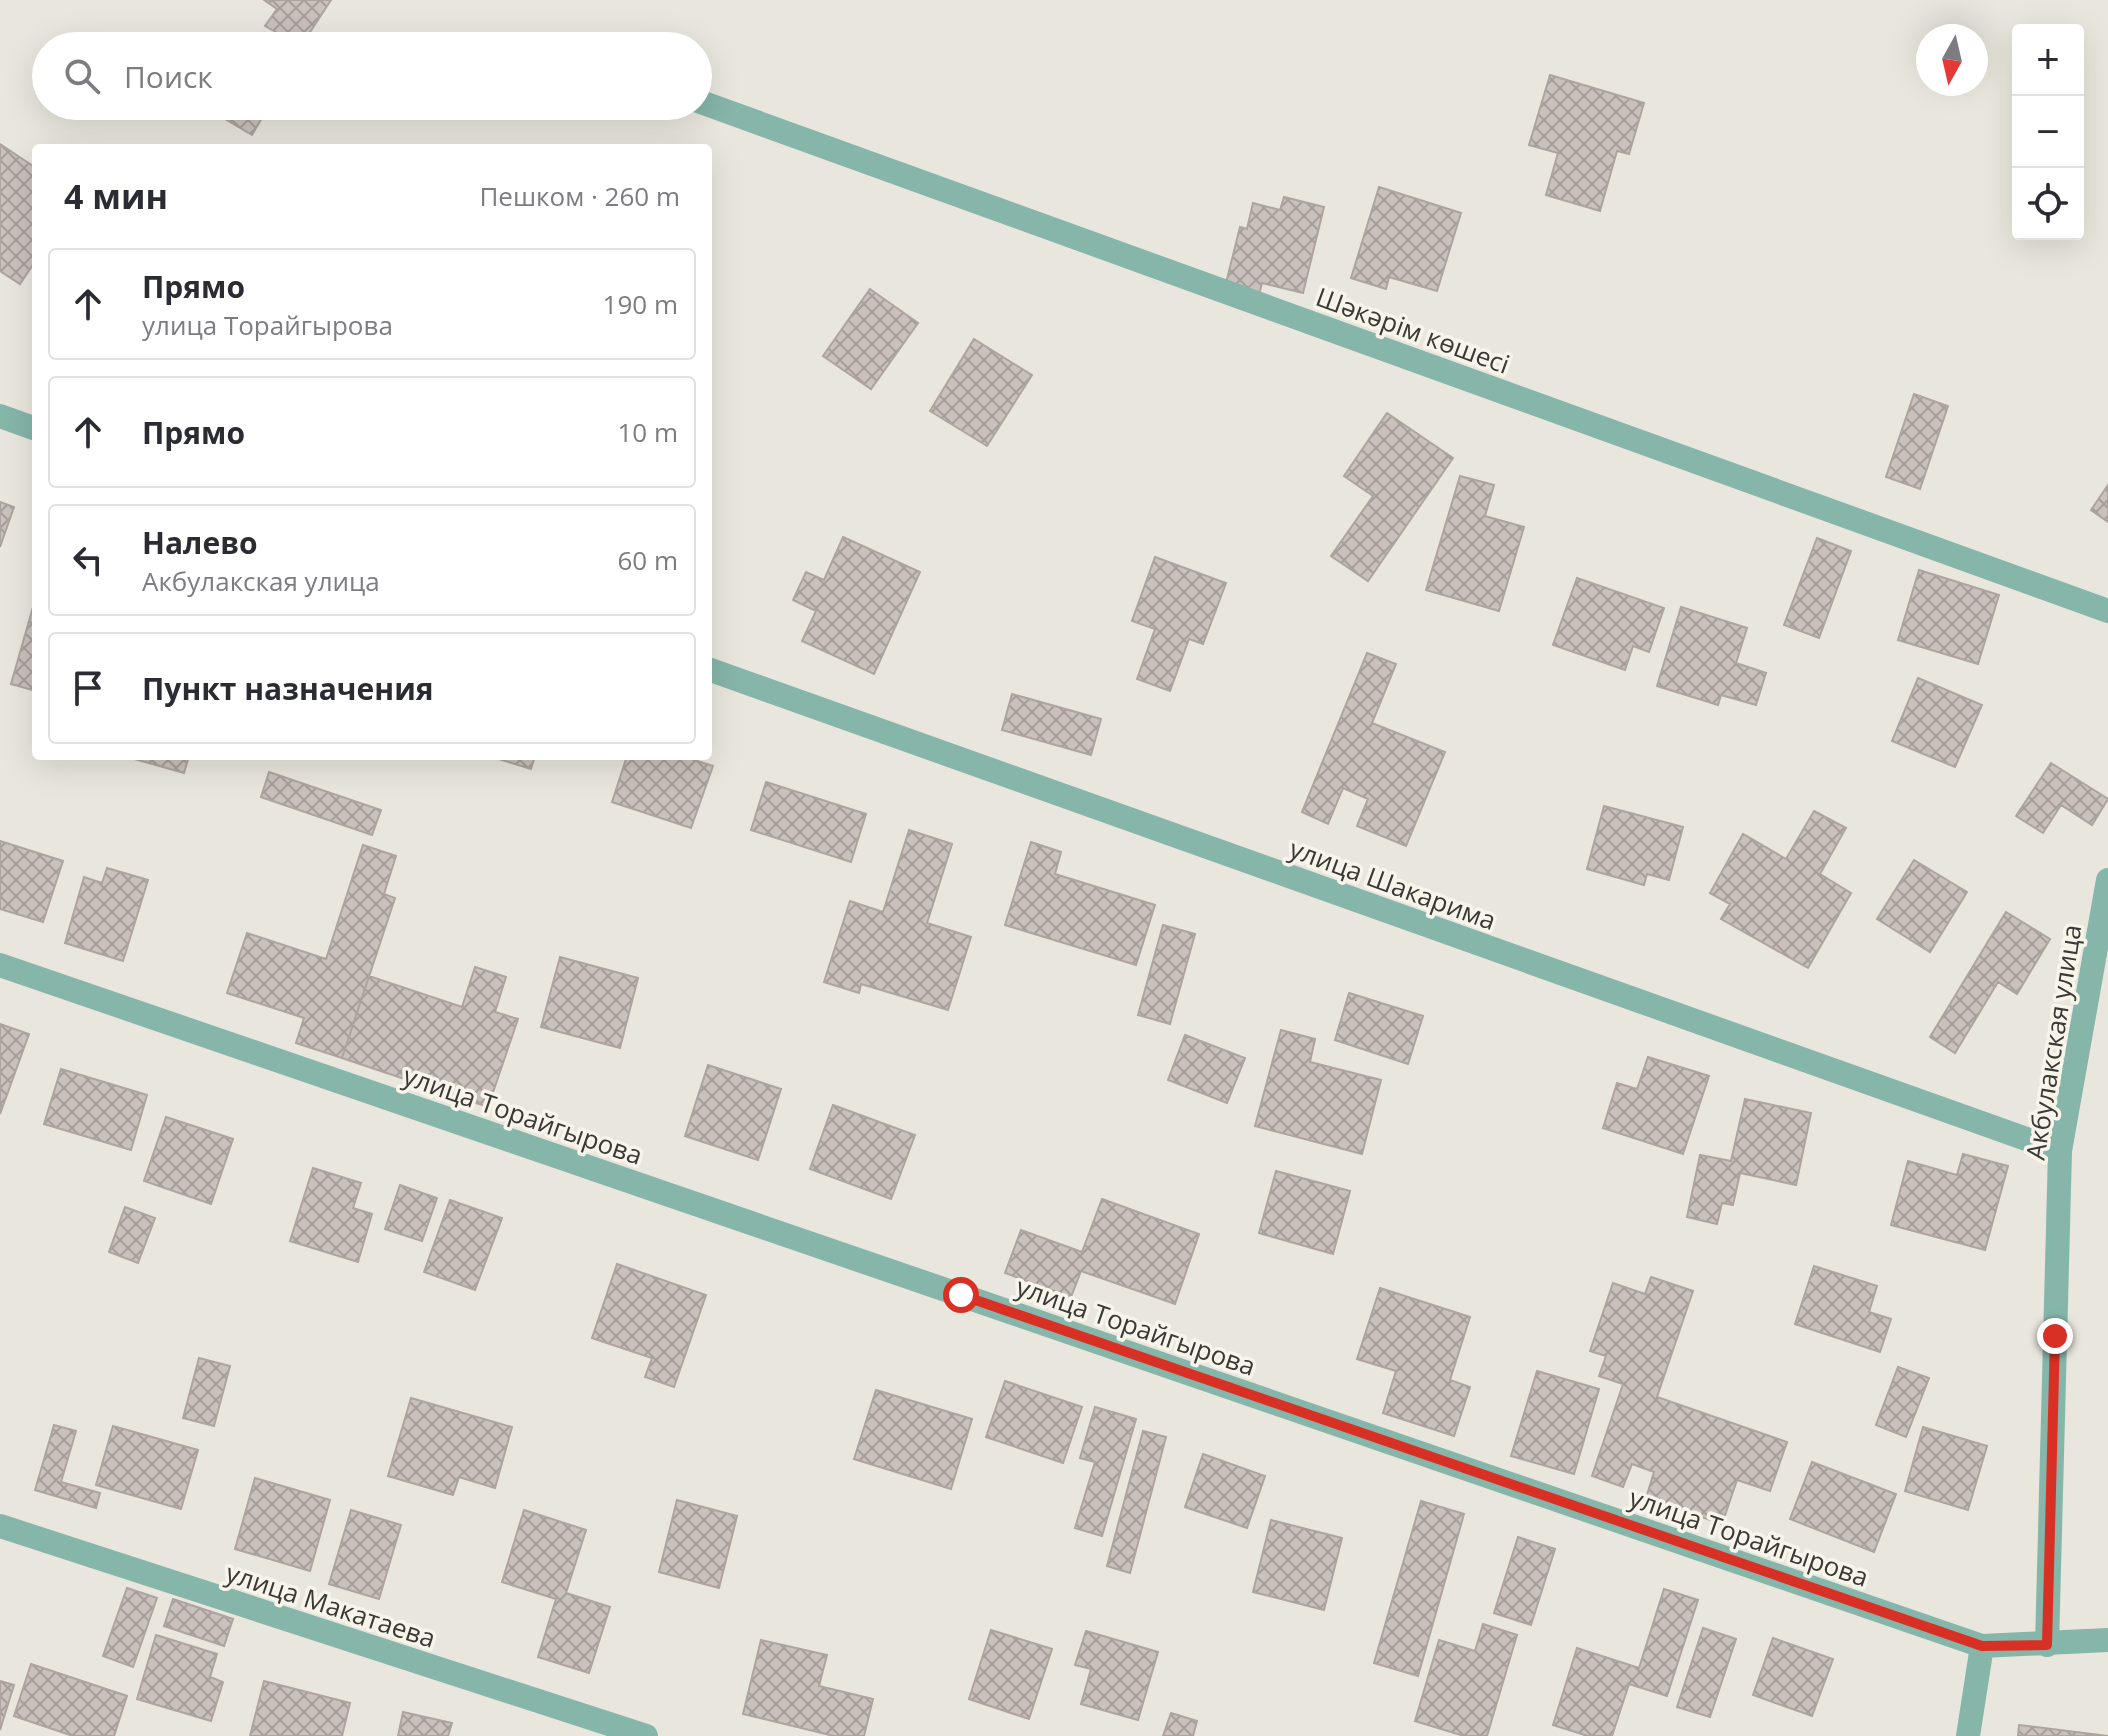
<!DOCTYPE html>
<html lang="ru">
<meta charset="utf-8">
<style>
body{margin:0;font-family:"Open Sans",sans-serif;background:#f2f2f3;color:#2b2b33}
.controls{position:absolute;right:24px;top:24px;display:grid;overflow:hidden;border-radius:8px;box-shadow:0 8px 32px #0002}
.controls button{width:72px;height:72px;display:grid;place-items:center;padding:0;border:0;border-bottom:2px solid #e1e1e2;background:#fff;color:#2b2b33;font:40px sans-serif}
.compass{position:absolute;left:1916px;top:24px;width:72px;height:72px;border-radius:50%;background:#fff;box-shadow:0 8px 32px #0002;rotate:188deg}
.stop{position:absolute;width:24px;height:24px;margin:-18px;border:6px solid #d93025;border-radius:50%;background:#fff}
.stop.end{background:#d93025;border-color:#fff;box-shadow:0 2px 8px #0008}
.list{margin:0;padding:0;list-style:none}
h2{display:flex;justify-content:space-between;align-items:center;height:104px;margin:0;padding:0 32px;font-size:34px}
h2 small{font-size:26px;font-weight:400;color:#7c7c81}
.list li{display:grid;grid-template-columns:52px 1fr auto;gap:24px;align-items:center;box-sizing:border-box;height:112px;margin:0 16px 16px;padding:0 16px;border:2px solid #e1e1e2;border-radius:8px}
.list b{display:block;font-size:30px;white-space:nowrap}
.list p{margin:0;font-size:26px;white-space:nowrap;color:#7c7c81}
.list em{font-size:26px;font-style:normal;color:#7c7c81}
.icon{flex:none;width:44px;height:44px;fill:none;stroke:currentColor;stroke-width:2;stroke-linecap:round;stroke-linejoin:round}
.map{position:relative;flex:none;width:2108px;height:1736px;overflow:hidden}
.search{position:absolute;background:#fff;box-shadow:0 8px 32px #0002;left:32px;top:32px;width:680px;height:88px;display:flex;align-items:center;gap:20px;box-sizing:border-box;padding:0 28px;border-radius:44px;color:#7c7c81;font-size:30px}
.panel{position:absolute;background:#fff;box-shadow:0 8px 32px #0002;left:32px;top:144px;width:680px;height:616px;border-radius:8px}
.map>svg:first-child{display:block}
.building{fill:url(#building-cross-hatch);stroke:#aea49f;stroke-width:2}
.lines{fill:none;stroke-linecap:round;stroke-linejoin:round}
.street{stroke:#86b5aa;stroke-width:24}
.route{stroke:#d93025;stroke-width:10}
.labels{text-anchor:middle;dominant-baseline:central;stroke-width:7;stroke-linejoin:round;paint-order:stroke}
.street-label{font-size:26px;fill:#3a3935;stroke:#f7f4ea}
</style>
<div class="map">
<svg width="2108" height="1736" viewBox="0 0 2108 1736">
<defs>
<pattern id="building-cross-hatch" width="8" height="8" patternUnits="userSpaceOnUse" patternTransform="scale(2)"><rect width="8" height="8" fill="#cbc1bc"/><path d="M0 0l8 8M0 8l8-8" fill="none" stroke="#a69e9a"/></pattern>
</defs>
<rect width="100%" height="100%" fill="#e9e6dd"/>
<path class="building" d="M264,0H331L301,46L265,26L277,9Z
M212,34L232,46H204Z
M1550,75L1644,103L1629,154L1617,151L1600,211L1546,195L1558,153L1529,145Z
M203,106H269L252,135Z
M0,144L36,168V260L20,284L0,271Z
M1379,187L1461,213L1437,291L1389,277L1386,289L1351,278Z
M1284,197L1324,207L1303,293L1262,283L1259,295L1225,287L1240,227L1247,229L1253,203L1280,210Z
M870,289L918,323L871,389L823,356Z
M974,339L1032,375L987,446L930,411Z
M1914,394L1948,406L1920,489L1886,477Z
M1387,413L1453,458L1368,581L1331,556L1373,496L1344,476Z
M1460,476L1494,485L1485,516L1524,527L1499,611L1426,590Z
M2108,485V522L2091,510Z
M0,502L14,507L0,547Z
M843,537L920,572L874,674L802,641L816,611L793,600L806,572L824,580Z
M1817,538L1851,551L1819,638L1784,625Z
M1155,557L1226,583L1203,644L1189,639L1170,691L1137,679L1155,629L1132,621Z
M1919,570L1999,595L1978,664L1898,640Z
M1577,578L1664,608L1649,652L1633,646L1625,670L1553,645Z
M33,607L36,608V691L11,684Z
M1681,607L1747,628L1736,663L1766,673L1756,705L1721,695L1718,705L1657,686Z
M1367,653L1396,664L1372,723L1445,752L1406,846L1357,826L1368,799L1343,788L1328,824L1302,812Z
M1918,678L1982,705L1955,767L1892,741Z
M1012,694L1101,719L1091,755L1002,730Z
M124,756H189L184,773Z
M489,756H535L531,769Z
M627,756H682L713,766L691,828L612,802Z
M2051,763L2108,799L2092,825L2061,805L2043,833L2016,816Z
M269,772L381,810L372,835L261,797Z
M766,782L866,814L851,862L751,830Z
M1604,806L1683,827L1669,880L1647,874L1644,885L1587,869Z
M1814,811L1846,828L1820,874L1851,893L1808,968L1721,919L1730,904L1710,893L1743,834L1786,859Z
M909,830L952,844L927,923L971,937L948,1010L861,984L859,993L824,982L850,901L883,912Z
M0,841L63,861L43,922L0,909Z
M1031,842L1061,852L1055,874L1155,905L1136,965L1005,925Z
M363,845L396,856L384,894L395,898L342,1058L296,1043L304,1018L227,993L247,933L326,959Z
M1914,860L1967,892L1930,952L1877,919Z
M107,868L148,880L123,961L65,943L84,877L102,883Z
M2006,912L2050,939L2017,994L1998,982L1955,1053L1930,1037Z
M1163,925L1195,934L1170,1024L1138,1015Z
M560,957L638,978L620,1048L541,1027Z
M475,967L506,977L495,1012L518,1019L488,1107L342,1058L369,976L462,1007Z
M1349,993L1423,1016L1408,1064L1335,1040Z
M0,1024L29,1034L0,1114Z
M1281,1030L1315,1039L1310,1062L1381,1080L1362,1154L1255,1126Z
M1185,1035L1245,1058L1227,1103L1168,1080Z
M1648,1057L1709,1076L1683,1154L1603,1128L1617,1083L1637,1089Z
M708,1065L781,1089L758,1160L685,1136Z
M61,1069L147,1095L131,1150L44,1124Z
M1745,1099L1811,1113L1796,1185L1740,1173L1733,1205L1722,1203L1717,1224L1687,1217L1700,1155L1731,1161Z
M833,1105L915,1135L891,1199L810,1169Z
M166,1117L233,1139L211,1204L144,1181Z
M1963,1154L2008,1166L1985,1250L1891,1225L1908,1161L1957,1175Z
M313,1168L361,1183L353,1208L372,1214L358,1262L290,1241Z
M1276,1171L1350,1191L1333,1254L1259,1233Z
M400,1185L437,1198L422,1241L385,1229Z
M1102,1199L1199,1234L1175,1304L1081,1271L1071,1297L1005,1273L1021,1230L1082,1252Z
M450,1200L502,1218L475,1290L424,1272Z
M125,1207L155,1218L138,1263L109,1252Z
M617,1264L706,1295L674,1387L645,1377L652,1358L592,1338Z
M1814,1266L1877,1286L1869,1312L1891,1319L1880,1352L1795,1324Z
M1651,1277L1693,1291L1657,1397L1787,1442L1770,1491L1737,1480L1722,1524L1646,1498L1654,1472L1632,1464L1623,1487L1592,1476L1623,1384L1599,1376L1606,1356L1590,1351L1613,1283L1645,1294Z
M1380,1288L1470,1317L1450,1380L1470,1387L1454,1436L1383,1413L1396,1371L1357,1359Z
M199,1358L230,1366L214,1426L183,1418Z
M1898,1367L1929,1378L1906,1437L1876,1425Z
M1537,1371L1599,1389L1574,1474L1511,1456Z
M1005,1381L1082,1407L1063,1463L986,1437Z
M876,1390L972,1419L951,1489L854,1459Z
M411,1398L512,1427L495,1488L459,1477L453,1495L388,1476Z
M1095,1407L1136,1419L1102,1536L1075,1528L1095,1462L1080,1458Z
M54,1425L76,1431L61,1482L100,1493L96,1508L35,1490Z
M113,1426L198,1450L181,1509L96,1485Z
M1923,1427L1987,1446L1968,1510L1905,1491Z
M1143,1431L1166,1437L1130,1573L1107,1566Z
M1203,1454L1265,1476L1247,1528L1185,1507Z
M1812,1462L1896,1494L1874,1552L1790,1519Z
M255,1478L330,1500L310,1571L235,1549Z
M677,1500L737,1516L719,1588L659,1572Z
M1421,1501L1464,1514L1418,1676L1374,1663Z
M351,1510L401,1525L379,1599L329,1584Z
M524,1510L586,1530L566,1593L610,1607L589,1673L538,1657L556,1599L502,1582Z
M1271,1520L1342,1538L1324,1610L1253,1592Z
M1518,1537L1555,1549L1531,1625L1494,1613Z
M127,1588L157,1598L133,1667L103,1656Z
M1664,1589L1698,1600L1667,1696L1629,1684L1612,1736H1588L1553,1725L1577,1648L1639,1668Z
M173,1599L233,1619L224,1646L164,1626Z
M1483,1624L1517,1635L1487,1736H1464L1415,1721L1439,1640L1475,1651Z
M1703,1628L1736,1639L1710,1717L1677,1707Z
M991,1630L1052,1649L1029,1719L969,1699Z
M1086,1631L1158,1652L1138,1720L1081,1704L1091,1669L1075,1665Z
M156,1635L217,1654L210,1677L223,1682L211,1721L137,1699Z
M1773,1638L1833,1659L1812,1716L1753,1695Z
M761,1640L827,1655L819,1686L873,1699L864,1736H834L743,1714Z
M31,1664L127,1696L114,1736H73L14,1716Z
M0,1681L14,1685L0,1730Z
M264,1681L350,1703L342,1736H250Z
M403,1712L452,1723L448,1736H398Z
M1171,1713L1197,1721L1193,1736H1163Z
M2019,1725L2108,1736H2018Z"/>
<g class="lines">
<path class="street" d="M698,101L2108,611
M0,416L36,429
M708,669L2060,1151
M0,965L1982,1646L2108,1640
M0,1526L646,1736
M2047,1645L2060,1151L2108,880
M1968,1736L1982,1646"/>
</g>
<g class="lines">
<path class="route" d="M961,1295L1982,1646L2047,1645L2055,1336"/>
</g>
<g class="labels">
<g class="street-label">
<text transform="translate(1413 330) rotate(20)">Шәкәрім көшесі</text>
<text transform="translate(1393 884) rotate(20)">улица Шакарима</text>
<text transform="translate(2053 1042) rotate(-81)">Акбулакская улица</text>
<text transform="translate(523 1115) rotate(19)">улица Торайгырова</text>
<text transform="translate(1136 1326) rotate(19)">улица Торайгырова</text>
<text transform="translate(1749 1537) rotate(19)">улица Торайгырова</text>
<text transform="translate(331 1605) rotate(18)">улица Макатаева</text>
</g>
</g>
</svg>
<div class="controls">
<button>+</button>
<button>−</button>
<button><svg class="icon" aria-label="locate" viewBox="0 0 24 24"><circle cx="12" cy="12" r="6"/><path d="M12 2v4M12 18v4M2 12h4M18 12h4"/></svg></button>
</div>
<svg class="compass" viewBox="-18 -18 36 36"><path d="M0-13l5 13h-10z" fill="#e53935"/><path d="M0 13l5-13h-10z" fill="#7c7c81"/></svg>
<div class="stop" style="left:961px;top:1295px"></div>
<div class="stop end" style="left:2055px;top:1336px"></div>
<div class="search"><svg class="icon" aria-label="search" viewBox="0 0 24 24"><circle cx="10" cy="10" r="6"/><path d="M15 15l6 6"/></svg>Поиск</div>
<section class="panel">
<h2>4 мин<small>Пешком · 260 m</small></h2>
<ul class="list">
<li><svg class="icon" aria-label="ahead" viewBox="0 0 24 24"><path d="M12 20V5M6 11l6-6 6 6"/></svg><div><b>Прямо</b><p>улица Торайгырова</p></div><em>190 m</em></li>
<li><svg class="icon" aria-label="ahead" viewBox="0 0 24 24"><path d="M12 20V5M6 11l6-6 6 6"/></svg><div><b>Прямо</b></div><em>10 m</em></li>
<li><svg class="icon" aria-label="left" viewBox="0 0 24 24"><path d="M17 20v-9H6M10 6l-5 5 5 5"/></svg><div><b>Налево</b><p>Акбулакская улица</p></div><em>60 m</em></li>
<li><svg class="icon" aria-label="arrive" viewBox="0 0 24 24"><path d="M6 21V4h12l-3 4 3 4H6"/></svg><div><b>Пункт назначения</b></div></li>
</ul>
</section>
</div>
